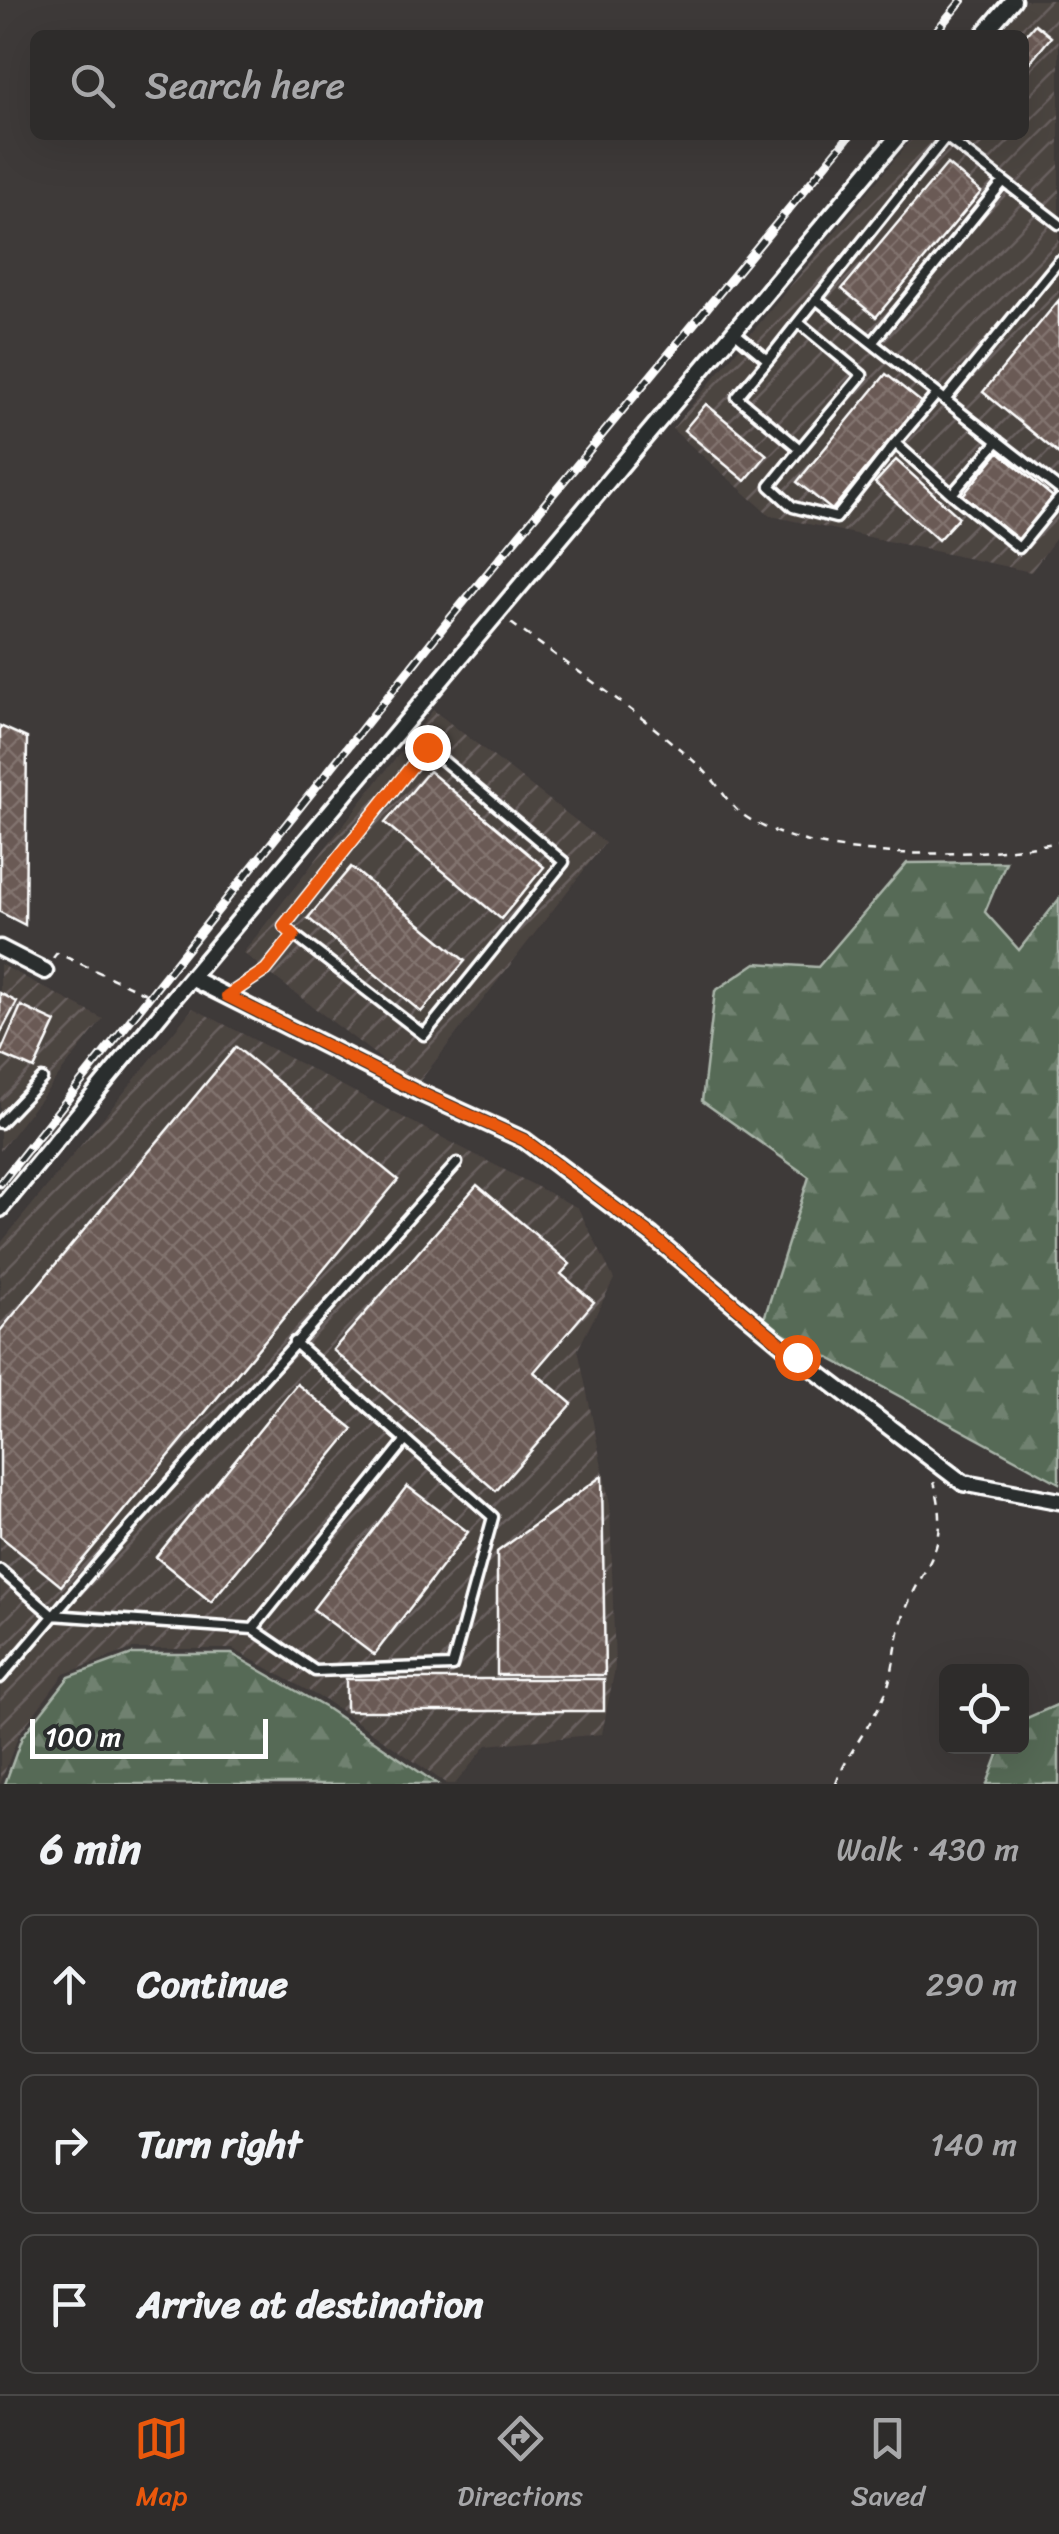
<!DOCTYPE html>
<meta charset="utf-8">
<style>
body{margin:0;font-family:Sriracha,sans-serif;background:#363433;color:#f1f3f6}
.controls{position:absolute;right:30px;bottom:30px;display:grid;overflow:hidden;border-radius:15px;box-shadow:0 10px 40px #0002}
.controls button{width:90px;height:90px;display:grid;place-items:center;padding:0;border:0;border-bottom:2px solid #494847;background:#2e2c2b;color:#f1f3f6;font:50px sans-serif}
.scale{position:absolute;left:30px;bottom:25px;width:238px;box-sizing:border-box;padding-left:10px;border:5px solid #fff;border-top:0;font-size:28px;line-height:35px;white-space:nowrap;color:#fff;-webkit-text-stroke:8px #2a2d2e;paint-order:stroke}
.stop{position:absolute;width:30px;height:30px;margin:-22px;border:8px solid #ea580c;border-radius:50%;background:#fff}
.stop.end{background:#ea580c;border-color:#fff;box-shadow:0 2px 10px #0008}
.list{margin:0;padding:0;list-style:none}
h2{display:flex;justify-content:space-between;align-items:center;height:130px;margin:0;padding:0 40px;font-size:42px}
h2 small{font-size:32px;font-weight:400;color:#a7a7a9}
.list li{display:grid;grid-template-columns:65px 1fr auto;gap:30px;align-items:center;box-sizing:border-box;height:140px;margin:0 20px 20px;padding:0 20px;border:2px solid #494847;border-radius:15px}
.list b{display:block;font-size:38px;white-space:nowrap}
.list em{font-size:32px;font-style:normal;color:#a7a7a9}
.icon{flex:none;width:55px;height:55px;fill:none;stroke:currentColor;stroke-width:2;stroke-linecap:round;stroke-linejoin:round}
.map{position:relative;flex:none;width:1059px;height:1784px;overflow:hidden}
.search{position:absolute;background:#2e2c2b;box-shadow:0 10px 40px #0002;left:30px;right:30px;top:30px;height:110px;display:flex;align-items:center;gap:25px;box-sizing:border-box;padding:0 35px;border-radius:15px;color:#a7a7a9;font-size:38px}
.sheet{height:610px;background:#2e2c2b}
nav{display:flex;justify-content:space-around;align-items:center;box-sizing:border-box;height:140px;border-top:2px solid #494847;background:#2e2c2b;font-size:28px;color:#a7a7a9}
nav a{display:grid;justify-items:center;gap:5px}
nav .on{color:#ea580c}
.map>svg:first-child{display:block}
.industrial{fill:url(#industrial-furrows)}
.forest{fill:url(#forest-firs);stroke:#aab5aa;stroke-width:2.5}
.building{fill:url(#building-cross-hatch);stroke:#fff;stroke-width:2.5}
.lines{fill:none;stroke-linecap:round;stroke-linejoin:round}
.service-casing{stroke:#fff;stroke-width:15}
.minor-casing{stroke:#fff;stroke-width:21}
.path{stroke:#fff;stroke-width:2.5;stroke-dasharray:8 8;stroke-linecap:butt}
.service{stroke:#2a2d2e;stroke-width:8}
.minor{stroke:#2a2d2e;stroke-width:14}
.rail-casing{stroke:#fff;stroke-width:9}
.rail{stroke:#2a2d2e;stroke-width:5;stroke-dasharray:15;stroke-linecap:butt}
.route{stroke:#ea580c;stroke-width:12}
</style>
<div class="map">
<svg width="1059" height="1784" viewBox="0 0 1059 1784">
<defs>
<pattern id="industrial-furrows" width="10" height="10" patternUnits="userSpaceOnUse" patternTransform="scale(2.5)"><rect width="10" height="10" fill="#4c4441"/><path d="M-1 1l2-2M0 10L10 0M9 11l2-2" fill="none" stroke="#67605e"/></pattern>
<pattern id="forest-firs" width="22" height="20" patternUnits="userSpaceOnUse" patternTransform="scale(2.5)"><rect width="22" height="20" fill="#566b56"/><path d="M5 1l3.5 6h-7zM16 11l3.5 6h-7z" fill="#6f816f"/></pattern>
<pattern id="building-cross-hatch" width="8" height="8" patternUnits="userSpaceOnUse" patternTransform="scale(2.5)"><rect width="8" height="8" fill="#6b5a54"/><path d="M0 0l8 8M0 8l8-8" fill="none" stroke="#81736e"/></pattern>
</defs>
<rect width="100%" height="100%" fill="#3e3a39"/>
<filter id="ink" filterUnits="userSpaceOnUse"><feTurbulence type="fractalNoise" baseFrequency=".01" numOctaves="2"/><feDisplacementMap in="SourceGraphic" scale="20" xChannelSelector="R" yChannelSelector="G"/><feConvolveMatrix kernelMatrix="1 2 1 2 8 2 1 2 1" color-interpolation-filters="sRGB"/></filter>
<g filter="url(#ink)">
<path class="industrial" d="M1026,0H1059V534L1031,572L771,516L672,429L915,135H1024V35H998Z
M433,710L605,843L416,1086L243,953Z
M0,964L103,1019L0,1151Z
M193,1008L578,1208L614,1279L578,1349L610,1505L615,1668L602,1734L487,1745L455,1784H447L328,1702L233,1649H132L64,1674L19,1734L0,1784V1244Z"/>
<path class="forest" d="M1006,862L985,912L1019,950L1059,899V1483L763,1322L809,1177L702,1101L715,991L756,963L818,967L907,863Z
M132,1654H232L326,1708L437,1784H5L22,1737L69,1677Z
M1059,1704V1784H987L1001,1747L1022,1746V1720Z"/>
<path class="building" d="M1035,24L1051,37L1024,70V37Z
M947,164L981,192L876,317L842,289Z
M1059,300V454L983,392Z
M886,374L921,402L832,510L797,482Z
M706,404L767,455L745,481L684,430Z
M999,452L1053,497L1018,540L963,495Z
M896,460L959,517L938,540L875,483Z
M0,726L27,738L25,925L0,912Z
M429,771L544,867L501,919L385,823Z
M351,867L465,961L421,1012L308,918Z
M0,993L17,1002L0,1034Z
M21,1006L56,1022L34,1069L0,1054Z
M236,1047L398,1180L61,1586L0,1536V1331Z
M477,1185L570,1264L561,1274L594,1302L534,1372L572,1404L496,1491L333,1350Z
M297,1384L353,1429L211,1602L156,1557Z
M602,1476L605,1675H497V1552Z
M407,1486L468,1532L374,1655L313,1609Z
M346,1679H604V1711H346Z"/>
<g class="lines">
<g class="service-casing">
<path id="service" d="M816,299L945,400L1059,261
M798,322L946,137L1059,224
M734,332L768,360L737,397L800,449L862,375L798,322L768,360
M872,343L1003,182
M937,394L895,443L952,494L998,441
M945,400L1059,489
M800,449L770,486L793,507L836,518L895,443
M952,494L1019,548L1059,499
M227,996L266,970L294,935L424,1035L564,862L427,747L284,926L294,935
M0,1123L42,1079
M0,1570L52,1615L253,1629L406,1440
M253,1629L315,1671L452,1666L493,1517L294,1342
M0,1678L115,1544L457,1163"/>
</g>
<g class="minor-casing">
<path id="minor" d="M983,35L1013,0
M0,948L45,971
M191,978L418,1092L524,1140L652,1236L797,1357L963,1483L1059,1501
M0,1209L167,1006L899,135"/>
</g>
<path class="path" d="M511,623C564,662 620,699 670,741C684,752 698,764 710,777C720,787 728,803 739,812C807,865 978,858 1059,842
M53,958L57,953L153,997
M836,1784C847,1753 871,1726 884,1696C894,1674 894,1651 900,1628C916,1566 955,1556 934,1482"/>
<use href="#service" class="service"/>
<use href="#minor" class="minor"/>
<g class="rail-casing">
<path id="rail" d="M933,35L962,0
M0,1184L448,621L850,135"/>
</g>
<use href="#rail" class="rail"/>
</g>
</g>
<g class="lines" filter="url(#ink)">
<path class="route" d="M427,747L284,926L294,935L266,970L227,996L418,1092L524,1140L652,1236L797,1357"/>
</g>
</svg>
<div class="controls">
<button><svg class="icon" aria-label="locate" viewBox="0 0 24 24"><circle cx="12" cy="12" r="6"/><path d="M12 2v4M12 18v4M2 12h4M18 12h4"/></svg></button>
</div>
<div class="scale">100 m</div>
<div class="stop" style="left:797px;top:1357px"></div>
<div class="stop end" style="left:427px;top:747px"></div>
<div class="search"><svg class="icon" aria-label="search" viewBox="0 0 24 24"><circle cx="10" cy="10" r="6"/><path d="M15 15l6 6"/></svg>Search here</div>
</div>
<section class="sheet">
<h2>6 min<small>Walk · 430 m</small></h2>
<ul class="list">
<li><svg class="icon" aria-label="ahead" viewBox="0 0 24 24"><path d="M12 20V5M6 11l6-6 6 6"/></svg><div><b>Continue</b></div><em>290 m</em></li>
<li><svg class="icon" aria-label="right" viewBox="0 0 24 24"><path d="M7 20v-9h11M14 6l5 5-5 5"/></svg><div><b>Turn right</b></div><em>140 m</em></li>
<li><svg class="icon" aria-label="arrive" viewBox="0 0 24 24"><path d="M6 21V4h12l-3 4 3 4H6"/></svg><div><b>Arrive at destination</b></div></li>
</ul>
</section>
<nav>
<a class="on"><svg class="icon" aria-label="map" viewBox="0 0 24 24"><path d="M3 6l6-2 6 2 6-2v14l-6 2-6-2-6 2zM9 4v14M15 6v14"/></svg>Map</a>
<a><svg class="icon" aria-label="directions" viewBox="0 0 24 24"><path d="M12 3l9 9-9 9-9-9zM9 14v-3h6M13 9l2 2-2 2"/></svg>Directions</a>
<a><svg class="icon" aria-label="saved" viewBox="0 0 24 24"><path d="M7 4h10v16l-5-4-5 4z"/></svg>Saved</a>
</nav>
